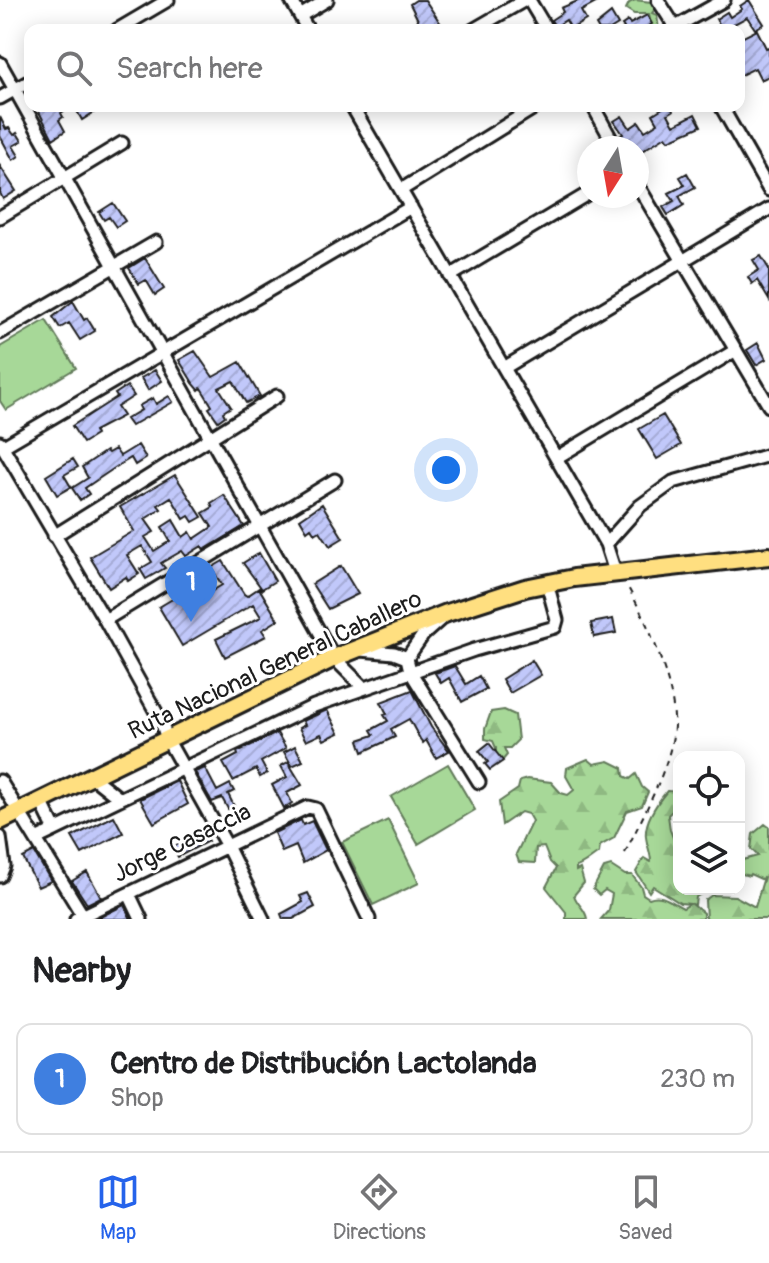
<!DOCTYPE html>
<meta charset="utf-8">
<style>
body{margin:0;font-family:Pangolin,sans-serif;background:#f2f2f2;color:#202124}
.controls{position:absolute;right:24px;bottom:24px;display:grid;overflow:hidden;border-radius:16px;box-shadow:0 4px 20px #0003}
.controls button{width:72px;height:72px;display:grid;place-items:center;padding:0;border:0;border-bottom:2px solid #e0e0e0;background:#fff;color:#202124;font:40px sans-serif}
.compass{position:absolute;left:577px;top:136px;width:72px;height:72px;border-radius:50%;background:#fff;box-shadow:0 4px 20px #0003;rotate:191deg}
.you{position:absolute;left:446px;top:470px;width:28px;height:28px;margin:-20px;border:6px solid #fff;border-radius:50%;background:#1a73e8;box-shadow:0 0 0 12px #1a73e833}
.badge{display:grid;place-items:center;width:52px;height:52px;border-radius:50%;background:#2563eb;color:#fff;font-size:26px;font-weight:700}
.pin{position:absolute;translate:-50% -66px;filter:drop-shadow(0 2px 4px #0008)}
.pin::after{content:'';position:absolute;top:42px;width:28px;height:24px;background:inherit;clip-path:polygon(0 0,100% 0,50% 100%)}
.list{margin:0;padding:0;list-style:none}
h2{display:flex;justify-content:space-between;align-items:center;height:104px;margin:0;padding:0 32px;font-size:34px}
h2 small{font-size:26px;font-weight:400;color:#757577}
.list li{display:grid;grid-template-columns:52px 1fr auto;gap:24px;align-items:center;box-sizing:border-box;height:112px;margin:0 16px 16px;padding:0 16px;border:2px solid #e0e0e0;border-radius:16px}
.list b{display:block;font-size:30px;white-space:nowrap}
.list p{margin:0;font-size:26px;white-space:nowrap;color:#757577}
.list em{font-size:26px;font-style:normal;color:#757577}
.icon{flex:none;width:44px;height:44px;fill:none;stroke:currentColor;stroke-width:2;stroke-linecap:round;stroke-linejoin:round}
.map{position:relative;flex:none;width:769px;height:919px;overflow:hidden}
.search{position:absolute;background:#fff;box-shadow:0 4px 20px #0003;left:24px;right:24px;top:24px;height:88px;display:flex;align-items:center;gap:20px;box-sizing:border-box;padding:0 28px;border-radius:16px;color:#757577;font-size:30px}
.sheet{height:232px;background:#fff}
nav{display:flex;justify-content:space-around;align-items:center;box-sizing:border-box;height:112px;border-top:2px solid #e0e0e0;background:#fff;font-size:22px;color:#757577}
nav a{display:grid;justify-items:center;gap:4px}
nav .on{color:#2563eb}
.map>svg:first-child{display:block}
.grass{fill:#a7d898;stroke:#627a5a;stroke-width:2}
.forest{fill:url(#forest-firs);stroke:#627a5a;stroke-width:2}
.building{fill:url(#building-hatch);stroke:#1c1c1c;stroke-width:2}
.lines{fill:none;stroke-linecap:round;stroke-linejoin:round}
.minor-casing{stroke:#1c1c1c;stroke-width:17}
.highway-casing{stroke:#1c1c1c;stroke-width:22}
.path{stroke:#1c1c1c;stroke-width:2;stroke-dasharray:6 6;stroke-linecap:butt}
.minor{stroke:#fff;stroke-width:11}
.highway{stroke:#ffdf80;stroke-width:16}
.labels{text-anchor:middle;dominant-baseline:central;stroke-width:6;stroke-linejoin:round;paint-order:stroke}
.street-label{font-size:24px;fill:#1c1c1c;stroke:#fff}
</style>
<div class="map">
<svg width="769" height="919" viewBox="0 0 769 919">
<defs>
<pattern id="forest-firs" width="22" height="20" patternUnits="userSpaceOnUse" patternTransform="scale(2)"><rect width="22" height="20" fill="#a7d898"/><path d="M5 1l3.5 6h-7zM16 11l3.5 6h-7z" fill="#8fb982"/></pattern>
<pattern id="building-hatch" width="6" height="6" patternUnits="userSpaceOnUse" patternTransform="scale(2)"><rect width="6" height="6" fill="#c1c8fa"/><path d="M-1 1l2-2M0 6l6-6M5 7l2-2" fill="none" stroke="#a5abd6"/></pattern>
</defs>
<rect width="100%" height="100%" fill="#fff"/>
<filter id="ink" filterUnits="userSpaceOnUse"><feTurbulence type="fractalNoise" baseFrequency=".0125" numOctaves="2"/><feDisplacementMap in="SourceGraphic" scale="16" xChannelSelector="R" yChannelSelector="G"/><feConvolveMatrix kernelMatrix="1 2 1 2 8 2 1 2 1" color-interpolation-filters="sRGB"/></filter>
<g filter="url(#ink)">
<path class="grass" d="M46,320L76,368L6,410L0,401V347Z
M448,764L475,810L418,844L391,797Z
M388,820L419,883L373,905L342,842Z"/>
<path class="forest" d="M635,0L651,2L655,9L652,13L657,15L659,30H645L651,26L649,14H634L626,9L629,3Z
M504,710L515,715L518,740L510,748H504L507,755L502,761L496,756V748L493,741L485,739V729L491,712Z
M588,759L594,764L609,761L623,768L624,776L630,779L636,774L642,787L648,792L642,806L627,811L614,838L600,846L599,853C590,858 586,864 576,867V871L580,869L584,883L574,895C577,905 586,909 587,919H566V912L546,887L556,868L550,862L544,847L536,848L535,863L519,862L516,854L532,821L528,814L521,812L502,825L499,802L518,789L520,781L527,779L551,782L561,793L568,795L574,790L566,776L567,768Z
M667,791L679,792V804L668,815L670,830L679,852V889H710L696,897L695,905L692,904L703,913V919H601L609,910L612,894L605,890L599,895L593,889L604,868L611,866L625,875H632L641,887L643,894L649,898C662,893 671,902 683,908L690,904L680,903L653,886L649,892L636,872L644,858L651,862C651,853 647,846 646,837C644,821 657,803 667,791Z
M765,824L769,827V919H706L705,900L712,895L735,896L755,907L764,877L761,879L750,874L749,876L739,873V861L758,856L751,849L753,834Z"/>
<path class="building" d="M416,0H425L445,30H423L410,4Z
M580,0H601L581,11L586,20L571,29L566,20L555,27L551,20L563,12L561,8Z
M749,0L764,24L755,29L747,17L723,30L716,19L727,12L730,17L742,9L740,6Z
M611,13L618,25L610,30H599L596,25Z
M647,15L652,24L642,30H621L624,28L622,25L628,21L630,24Z
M757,30L766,48L769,47V76L761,80L755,68L739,76V39Z
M36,106H71L61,113L63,117L59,120L65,131L53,139Z
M74,106H104L82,120Z
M666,106H670L673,111L668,114L674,125L695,114L701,126L669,140L666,136L637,154V148H624L619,136L623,134L614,121L622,116L630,128L639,122L645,131L658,123L653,114Z
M0,117L6,129L9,128L14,135L17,133L22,141L13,146L19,156L13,160L0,136Z
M0,166L16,191L3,199L0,193Z
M687,173L695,187L679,196L684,205L668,215L663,207L674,201L669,193L685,185L680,177Z
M113,203L125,221L116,227L109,217L104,220L99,212Z
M761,256L769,269V300L757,280L752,284L748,277L759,270L753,260Z
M145,258L164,289L155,295L146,280L139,284L129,268Z
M73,301L84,320L87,318L95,331L80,340L69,323L60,328L53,317Z
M758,343L766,359L756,365L747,350Z
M195,351L213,377L240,362L260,396L246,403L233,381L219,388L231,407L223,412L225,416L218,421L209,408L212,406L201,388L199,390L193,383L179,360Z
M155,370L162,381L148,390L141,378Z
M127,386L134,396L117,407L123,416L94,431L96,435L83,443L72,426L117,397L115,394Z
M169,396L173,402L131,426L126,419L141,410L139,406L153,398L156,404Z
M663,415L681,445L657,459L639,429Z
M138,445L146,458L135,465L131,458L116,467L85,488L89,494L80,500L72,488L88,478L82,467L106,451L108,453L115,449L120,456Z
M73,459L78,467L64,475L71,487L57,495L46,476Z
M175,475L202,517L193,522L189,516L184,519L171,497L158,505L161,509L145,519L154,532L145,537L154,551L170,541L162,527L173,520L183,537L190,532L194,539L212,527L203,513L213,507L211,503L224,495L244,526L204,550L202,546L186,556L182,551L161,563L165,568L146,579L140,569L152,562L142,546L127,555L139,574L128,581L126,577L109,588L90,557L134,531L120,507Z
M322,504L343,538L330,546L320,531L315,534L311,528L307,531L300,519Z
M259,553L275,581L262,589L243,563Z
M223,561L244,594L247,596L259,588L278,620L262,630L266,636L225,657L216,639L261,617L253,604L182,646L159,607L186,591L189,596L203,588L207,594L222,585L211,568Z
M341,566L358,594L328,609L312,584Z
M613,619L616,633L594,637L591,623Z
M532,660L541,675L510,693L502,679Z
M455,666L466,684L479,676L486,689L462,702L449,678L441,683L435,673Z
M412,690L431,727L449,751L436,758L426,740L423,743L420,739L409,719L391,729L395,737L363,752L359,740L374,735L371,730L388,721L384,715L387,714L381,702Z
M327,710L339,733L324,740L321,734L306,741L299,728L305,725L303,721Z
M277,733L286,748L261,762L267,773L260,777L256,769L233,781L223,763L238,755L237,752Z
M489,743L503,761L490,770L485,764L488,762L479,751Z
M295,746L303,761L292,766L284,752Z
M288,762L302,785L287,793L292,803L284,808L272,785L287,777L281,766Z
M205,768L217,791L230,784L234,791L228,794L234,806L228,809L222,798L212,802L195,772Z
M177,781L188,804L154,823L140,799Z
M114,816L123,833L82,854L72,837Z
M301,820L303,825L312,821L326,850L303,863L296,846L282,852L274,833Z
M202,831L208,841L178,857L173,847Z
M34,852L51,881L38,887L23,858Z
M87,872L101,897L87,904L72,881Z
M308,893L315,907L293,919H283L281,914L303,902L300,896Z
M124,905L131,919H98V918Z"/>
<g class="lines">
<g class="minor-casing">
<path id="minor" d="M291,0L308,30
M529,0L547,30
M658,0L677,30
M300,16L327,0
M117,30L168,0
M473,30L525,0
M670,30L724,0
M0,63L334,658L364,688
M0,98L30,81
M352,106L606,544L616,575
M593,106L616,148
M721,106L769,190
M637,184L769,406
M401,190L537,106
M0,217L122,143
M450,276L589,193
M0,333L156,242
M504,368L769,209
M0,442L105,620L161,721L167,739L227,846L263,919
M2,447L411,207
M556,458L736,350
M54,536L277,396
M606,544L640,506L673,482L769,455
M441,619L423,635L407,658L410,671L479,782
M105,620L335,480
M361,650L394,653L407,658
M91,776L120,799
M0,781L83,916
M41,801L55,830
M0,837L4,866L0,876
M36,839L314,706L474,650L555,627L557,620L547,583
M129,894L141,919
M76,919L308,807L316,809L369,919"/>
</g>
<g class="highway-casing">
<path id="highway" d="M0,821L334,658L447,613L525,588L574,578L769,556"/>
</g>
<path class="path" d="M625,853C642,817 672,765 674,726C676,686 647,620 627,586"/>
<use href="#minor" class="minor"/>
<use href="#highway" class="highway"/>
</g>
</g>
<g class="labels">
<g class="street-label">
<text transform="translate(275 665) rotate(-25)">Ruta Nacional General Caballero</text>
<text transform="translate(182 843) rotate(-26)">Jorge Casaccia</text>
</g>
</g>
</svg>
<div class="controls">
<button><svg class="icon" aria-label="locate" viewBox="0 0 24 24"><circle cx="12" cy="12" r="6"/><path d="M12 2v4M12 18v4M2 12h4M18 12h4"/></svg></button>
<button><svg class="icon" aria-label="layers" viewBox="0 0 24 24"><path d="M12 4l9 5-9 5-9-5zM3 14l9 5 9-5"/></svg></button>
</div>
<svg class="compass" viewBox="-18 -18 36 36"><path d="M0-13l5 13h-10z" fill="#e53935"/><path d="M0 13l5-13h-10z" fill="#757577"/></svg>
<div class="you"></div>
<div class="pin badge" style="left:191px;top:622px;background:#3f7fe0">1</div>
<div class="search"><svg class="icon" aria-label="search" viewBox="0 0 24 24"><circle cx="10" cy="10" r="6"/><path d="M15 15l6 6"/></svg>Search here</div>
</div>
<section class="sheet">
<h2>Nearby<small></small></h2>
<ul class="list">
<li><span class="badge" style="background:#3f7fe0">1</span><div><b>Centro de Distribución Lactolanda</b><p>Shop</p></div><em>230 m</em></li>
</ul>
</section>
<nav>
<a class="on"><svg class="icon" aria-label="map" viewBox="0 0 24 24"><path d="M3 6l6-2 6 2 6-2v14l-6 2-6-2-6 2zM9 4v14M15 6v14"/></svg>Map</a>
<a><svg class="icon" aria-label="directions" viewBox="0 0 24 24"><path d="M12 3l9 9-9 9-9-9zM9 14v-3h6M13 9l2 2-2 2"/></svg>Directions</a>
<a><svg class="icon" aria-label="saved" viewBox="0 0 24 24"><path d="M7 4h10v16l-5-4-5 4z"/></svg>Saved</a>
</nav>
